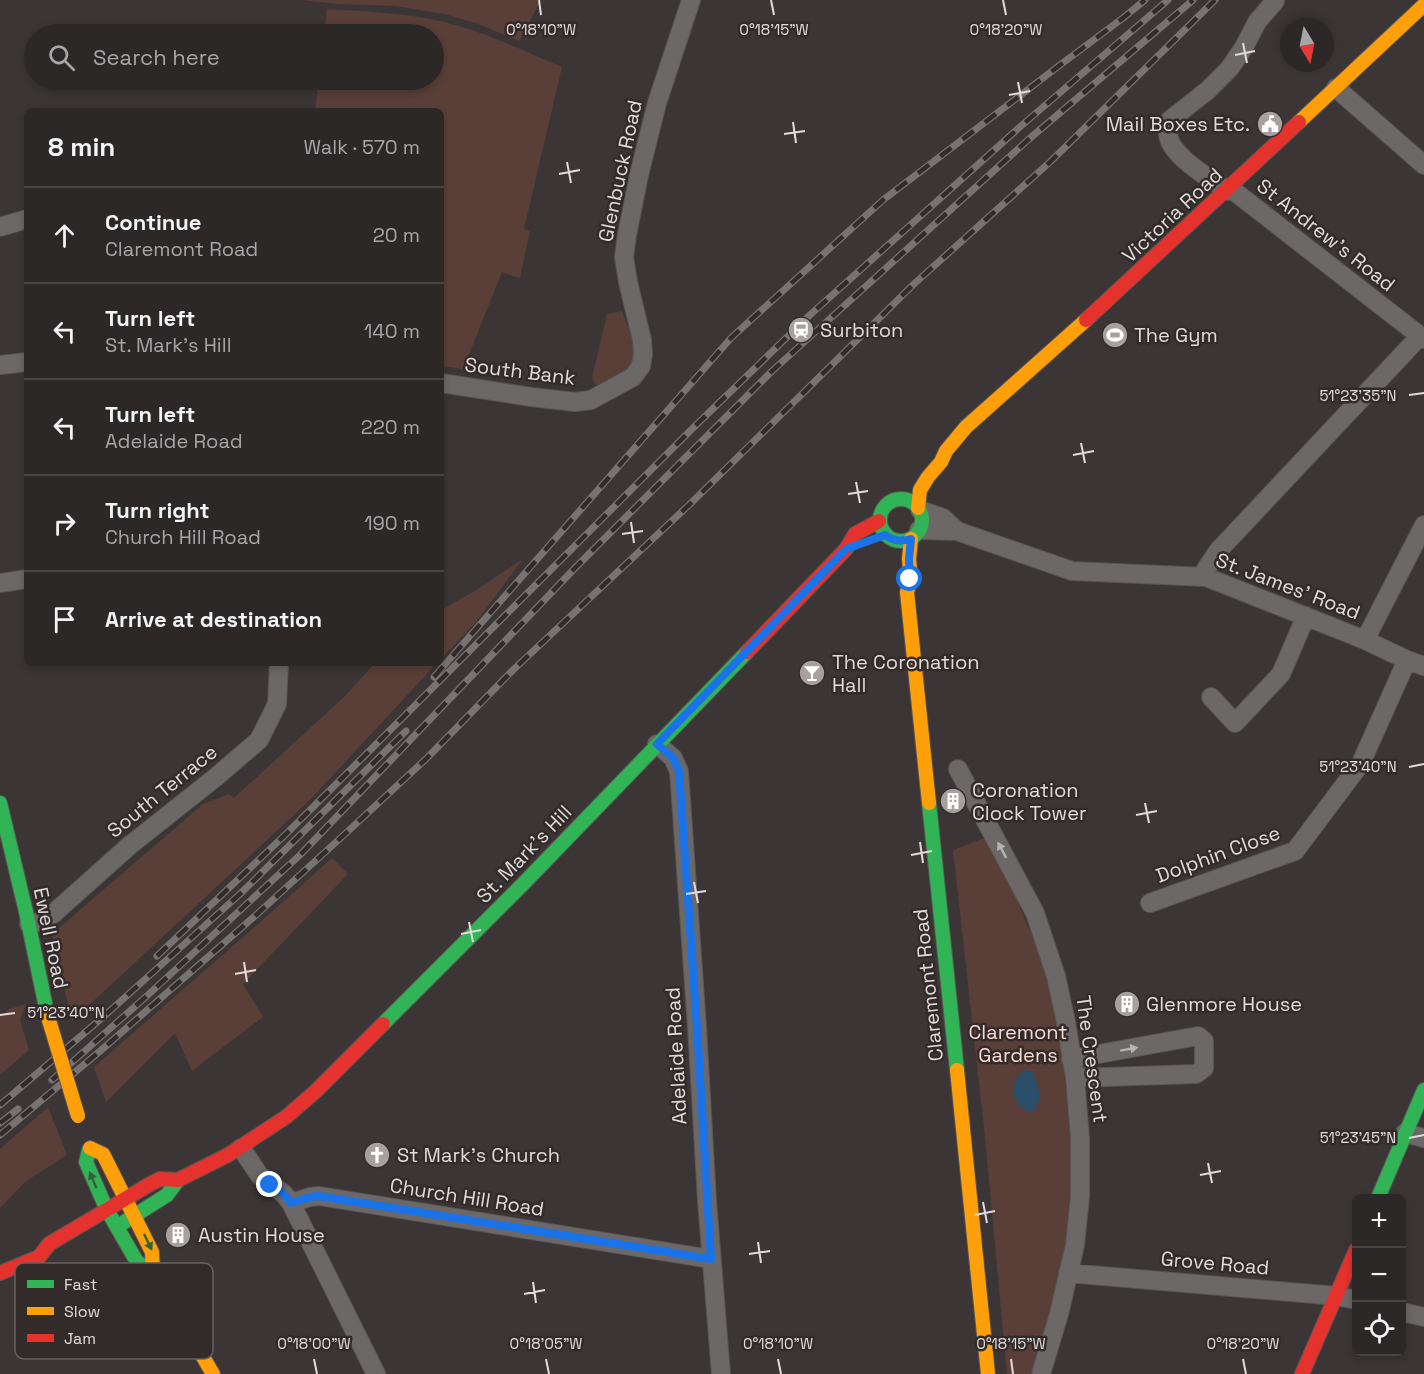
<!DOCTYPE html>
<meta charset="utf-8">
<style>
body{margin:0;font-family:"Space Grotesk",sans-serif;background:#383434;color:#f1f3f6}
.controls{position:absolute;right:18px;bottom:18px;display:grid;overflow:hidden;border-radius:9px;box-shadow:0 3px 9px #0003}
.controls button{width:54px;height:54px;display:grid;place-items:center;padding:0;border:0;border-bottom:2px solid #484445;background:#2c2828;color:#f1f3f6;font:30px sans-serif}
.compass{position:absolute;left:1280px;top:18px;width:54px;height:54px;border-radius:50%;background:#2c2828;box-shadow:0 3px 9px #0003;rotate:170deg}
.stop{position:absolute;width:18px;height:18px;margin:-14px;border:4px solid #1a73e8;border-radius:50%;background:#fff}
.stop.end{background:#1a73e8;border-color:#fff;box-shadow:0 2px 6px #0008}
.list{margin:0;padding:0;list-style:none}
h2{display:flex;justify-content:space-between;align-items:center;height:78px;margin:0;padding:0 24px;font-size:26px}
h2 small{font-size:20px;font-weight:400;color:#a6a6a8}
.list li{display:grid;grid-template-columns:39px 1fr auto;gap:18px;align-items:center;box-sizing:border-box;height:96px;padding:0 24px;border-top:2px solid #484445}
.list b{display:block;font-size:22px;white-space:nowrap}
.list p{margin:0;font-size:20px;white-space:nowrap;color:#a6a6a8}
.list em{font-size:20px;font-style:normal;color:#a6a6a8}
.icon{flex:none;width:33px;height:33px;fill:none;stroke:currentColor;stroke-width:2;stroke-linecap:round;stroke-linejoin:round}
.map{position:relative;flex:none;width:1424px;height:1374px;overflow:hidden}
.search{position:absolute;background:#2c2828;box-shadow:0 3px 9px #0003;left:24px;top:24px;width:420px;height:66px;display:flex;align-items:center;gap:15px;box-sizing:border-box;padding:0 21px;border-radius:33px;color:#a6a6a8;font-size:22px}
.panel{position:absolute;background:#2c2828;box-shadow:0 3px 9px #0003;left:24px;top:108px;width:420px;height:558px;border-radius:9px}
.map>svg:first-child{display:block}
.green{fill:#593f38}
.water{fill:#2c4f69}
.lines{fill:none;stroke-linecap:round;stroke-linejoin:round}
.street-casing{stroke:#585453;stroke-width:20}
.fast-casing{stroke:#585453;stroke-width:16}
.slow-casing{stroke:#585453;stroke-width:16}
.jam-casing{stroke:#585453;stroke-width:16}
.street{stroke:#6c6868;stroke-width:18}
.fast{stroke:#30b455;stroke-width:14}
.slow{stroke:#ff9f0a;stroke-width:14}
.jam{stroke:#e5322d;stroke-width:14}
.rail-casing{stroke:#777372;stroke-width:7}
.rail{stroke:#332b29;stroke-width:4.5;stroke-dasharray:14;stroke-linecap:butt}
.slow-bridge-casing{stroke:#585453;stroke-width:16;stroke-linecap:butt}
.slow-bridge{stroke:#ff9f0a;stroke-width:14}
.oneway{fill:#b7b3b2}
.oneway2{fill:#32623b}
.route{stroke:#1a73e8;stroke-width:8}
.ticks{fill:none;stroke:#e0dbda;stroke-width:2}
.labels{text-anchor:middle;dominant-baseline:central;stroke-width:5;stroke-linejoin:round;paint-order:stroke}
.poi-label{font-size:20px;fill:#e0dbda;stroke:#332b29;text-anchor:start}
.street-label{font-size:20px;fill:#e0dbda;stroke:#332b29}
.park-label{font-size:20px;fill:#fad9d1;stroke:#332b29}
.key{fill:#332b29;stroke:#67605e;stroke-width:1.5}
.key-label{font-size:16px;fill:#e0dbda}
.ticks-label{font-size:15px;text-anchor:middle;fill:#e0dbda;stroke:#332b29;stroke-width:5;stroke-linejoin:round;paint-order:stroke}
</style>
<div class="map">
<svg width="1424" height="1374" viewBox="0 0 1424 1374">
<rect width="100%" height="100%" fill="#3b3635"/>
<path class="green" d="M301,0H541L519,41L476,23L444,14L395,6L338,4Z
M327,9C372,12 416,13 459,26C494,36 528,53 562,67L524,229L530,231L520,278L502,272L463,369L441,366V111H315L319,80H434V34H324Z
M622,311C628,329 645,360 625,373C617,378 607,382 599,386L595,384L592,378L607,314Z
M523,559L476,622L441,659V610L473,592Z
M375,663H437L309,801L72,1021L52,934L203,804L229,794L234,798L344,697Z
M987,837L1015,896L1042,960L1060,1027L1076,1201L1063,1278L1033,1374H1007L984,1127L953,850Z
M332,858L348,874L243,984L263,1017L192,1071L175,1033L106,1102L94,1067L257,925Z
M26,1004L20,1020L29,1050L0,1075V1016L9,1009Z
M48,1107L67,1155L26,1181L0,1208V1149Z"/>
<path class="water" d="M1024,1070L1033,1072C1038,1087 1044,1098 1033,1112C1016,1110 1009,1093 1017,1078C1019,1075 1021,1073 1024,1070Z"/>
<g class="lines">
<g class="street-casing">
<path id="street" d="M1336,88L1424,165
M1230,188L1424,339
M1227,191C1211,179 1169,155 1168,134C1168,130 1170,124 1170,120L1208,90L1230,68L1244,47L1257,22L1275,1
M0,227L27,219
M0,365L27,362
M441,383L531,397L575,402L591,400L633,377L641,366L643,354L642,340L628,282L624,257L627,235L639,175L657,103L691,0
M920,510L943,518L957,531
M919,530L957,531L1072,571L1206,577L1365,640L1407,660L1424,666
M1206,577V569L1218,551L1420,336
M0,583L27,579
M1365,640L1424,525
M1211,697L1235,723L1281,674L1306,616
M657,744L673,758L679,771L697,1027L707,1201L721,1374
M958,769L1035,913L1056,976L1066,1022L1075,1078L1080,1138V1197L1075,1245L1059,1314L1041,1374
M1150,903L1295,851L1361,763L1407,660
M29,924L42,921L54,913L129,846L216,777L259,740L277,704L279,663
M1071,1059L1198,1036L1204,1041V1068L1196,1074L1075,1078
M1405,1133L1424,1138
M241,1148L260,1176L284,1194L291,1203L376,1374
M291,1203L310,1197L319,1196L711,1259
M1068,1273L1337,1296L1356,1300
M1402,1312L1424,1317"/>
</g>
<g class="fast-casing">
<path id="fast" d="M880 520a21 21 0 1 1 42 0a21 21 0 1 1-42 0Z
M0,803L26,912L48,1017
M929,803L957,1070
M383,1024L525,882L747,652
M89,1150L86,1162L107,1210L137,1262L151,1270
M1378,1198L1424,1090
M118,1226L167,1195L178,1180"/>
</g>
<g class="slow-casing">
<path id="slow" d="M1299,122L1424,5
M918,508L920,490L928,477L941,462L946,451L966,427L1086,320
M911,539L909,559L911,579L907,592L929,803
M957,1070L988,1374
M90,1148L103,1154L152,1252L153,1271L213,1374"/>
</g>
<g class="jam-casing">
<path id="jam" d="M1086,320L1299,122
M747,652L846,549L855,534L879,521
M0,1273L39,1257L49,1244L152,1183L160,1179L178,1180L228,1155L286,1117L316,1091L383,1024
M1302,1374L1356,1250"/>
</g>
<use href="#street" class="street"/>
<use href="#fast" class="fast"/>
<use href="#slow" class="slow"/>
<use href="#jam" class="jam"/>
<g class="rail-casing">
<path id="rail" d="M434,677L731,338L883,200L1064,62L1123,18L1145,0
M157,956L286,834L695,426L811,314L1021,126L1168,0
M52,1080L149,994L300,855L575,568L772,371L1029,139L1193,0
M0,1105L103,1017L240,894L406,731
M0,1123L18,1109
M0,1135L99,1052L255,916L346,833L427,758L513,670L689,505L915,283L1050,162L1215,0"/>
</g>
<use href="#rail" class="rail"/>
<g class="slow-bridge-casing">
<path id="slow-bridge" d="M48,1017L78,1116"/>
</g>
<use href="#slow-bridge" class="slow-bridge"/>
</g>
<defs><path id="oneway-solid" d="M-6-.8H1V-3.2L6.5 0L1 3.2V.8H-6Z" transform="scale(1.5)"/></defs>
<g class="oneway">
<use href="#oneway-solid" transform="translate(1002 850) rotate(-118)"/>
<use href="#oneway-solid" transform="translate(1129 1049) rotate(-10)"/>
</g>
<g class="oneway2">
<use href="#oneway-solid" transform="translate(93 1180) rotate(-113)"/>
<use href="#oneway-solid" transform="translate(148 1242) rotate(64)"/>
</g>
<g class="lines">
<path class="route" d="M270,1185L284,1194L291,1203L310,1197L319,1196L711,1259L697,1027L679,771L673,758L657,744L846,549L885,535C894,541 901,542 911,539L909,559L910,579"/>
</g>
<path class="ticks" d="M539,0L541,15M771,0L774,15M1003,0L1006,15M1243,43L1247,63M1235,55L1255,51M1018,82L1022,103M1009,95L1030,91M793,122L796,143M784,134L805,131M567,162L571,183M559,174L580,170M1409,395L1424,393M1081,443L1085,463M1073,455L1094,451M856,482L860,503M848,494L868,491M631,522L634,543M622,534L643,531M1409,767L1424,764M1145,803L1149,823M1136,815L1157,811M920,842L923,863M911,855L932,851M694,882L698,903M686,894L706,891M469,922L473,942M461,934L481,930M244,962L247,982M235,974L256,970M0,1015L15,1013M1409,1138L1424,1135M1208,1163L1212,1183M1200,1175L1221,1171M983,1202L987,1223M975,1215L995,1211M758,1242L761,1263M749,1254L770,1251M533,1282L536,1303M524,1294L545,1290M314,1359L317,1374M546,1359L549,1374M778,1359L781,1374M1011,1359L1013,1374M1243,1359L1246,1374"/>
<defs>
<g id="civic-disc" transform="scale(1.35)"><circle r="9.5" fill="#a6a1a0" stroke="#332b29"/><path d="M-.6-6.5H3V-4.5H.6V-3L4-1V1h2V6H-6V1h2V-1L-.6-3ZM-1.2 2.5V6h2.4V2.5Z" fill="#fff"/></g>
<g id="station-disc" transform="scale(1.35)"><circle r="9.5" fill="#a6a1a0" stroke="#332b29"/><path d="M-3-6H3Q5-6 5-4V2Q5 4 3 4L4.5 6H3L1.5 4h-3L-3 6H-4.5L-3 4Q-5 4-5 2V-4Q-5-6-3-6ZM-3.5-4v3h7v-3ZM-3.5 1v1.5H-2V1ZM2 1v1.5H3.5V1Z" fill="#fff"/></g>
<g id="stadium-disc" transform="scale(1.35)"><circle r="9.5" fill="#a6a1a0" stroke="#332b29"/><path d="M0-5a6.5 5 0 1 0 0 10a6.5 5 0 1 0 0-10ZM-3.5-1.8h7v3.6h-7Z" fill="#fff"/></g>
<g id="bar-disc" transform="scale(1.35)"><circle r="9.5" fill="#a6a1a0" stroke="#332b29"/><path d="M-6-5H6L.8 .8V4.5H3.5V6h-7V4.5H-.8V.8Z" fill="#fff"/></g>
<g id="building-disc" transform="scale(1.35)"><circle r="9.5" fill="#a6a1a0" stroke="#332b29"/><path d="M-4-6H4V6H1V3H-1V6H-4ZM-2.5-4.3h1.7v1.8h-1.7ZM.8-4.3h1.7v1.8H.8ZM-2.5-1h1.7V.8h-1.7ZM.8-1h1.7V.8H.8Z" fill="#fff"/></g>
<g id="church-disc" transform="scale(1.35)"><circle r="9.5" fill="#a6a1a0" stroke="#332b29"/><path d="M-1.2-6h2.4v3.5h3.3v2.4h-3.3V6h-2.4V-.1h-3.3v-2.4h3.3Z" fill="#fff"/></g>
</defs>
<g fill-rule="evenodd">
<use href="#civic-disc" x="1270" y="124"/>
<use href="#station-disc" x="801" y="330"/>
<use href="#stadium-disc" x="1115" y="335"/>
<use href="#bar-disc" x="812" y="673"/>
<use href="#building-disc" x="953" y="801"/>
<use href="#building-disc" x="1127" y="1004"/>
<use href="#church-disc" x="377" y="1155"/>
<use href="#building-disc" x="178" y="1235"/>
</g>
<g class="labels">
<g class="poi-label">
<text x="1250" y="124" text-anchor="end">Mail Boxes Etc.</text>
<text x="820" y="330">Surbiton</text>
<text x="1134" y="335">The Gym</text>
<text x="832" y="662">The Coronation<tspan x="832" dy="23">Hall</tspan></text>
<text x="972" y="790">Coronation<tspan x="972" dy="23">Clock Tower</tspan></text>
<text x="1146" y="1004">Glenmore House</text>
<text x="397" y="1155">St Mark's Church</text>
<text x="198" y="1235">Austin House</text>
</g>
<g class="street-label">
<text transform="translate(620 171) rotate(-78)">Glenbuck Road</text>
<text transform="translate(1172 215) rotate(-43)">Victoria Road</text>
<text transform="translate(1326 235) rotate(38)">St Andrew's Road</text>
<text transform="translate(520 371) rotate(7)">South Bank</text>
<text transform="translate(1288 586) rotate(21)">St. James' Road</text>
<text transform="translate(162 791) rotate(-39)">South Terrace</text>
<text transform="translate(524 854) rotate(-46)">St. Mark's Hill</text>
<text transform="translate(1218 854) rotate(-20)">Dolphin Close</text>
<text transform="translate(51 938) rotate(78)">Ewell Road</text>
<text transform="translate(928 985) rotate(-96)">Claremont Road</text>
<text transform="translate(676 1056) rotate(-93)">Adelaide Road</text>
<text transform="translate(1092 1059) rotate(82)">The Crescent</text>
<text transform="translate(467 1197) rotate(9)">Church Hill Road</text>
<text transform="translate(1215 1263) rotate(5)">Grove Road</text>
</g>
<g class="park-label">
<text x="1018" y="1032">Claremont<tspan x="1018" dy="23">Gardens</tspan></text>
</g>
</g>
<rect x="15" y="1263" width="198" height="96" rx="9" class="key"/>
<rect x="27" y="1280" width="27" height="8" fill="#30b455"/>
<rect x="27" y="1307" width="27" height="8" fill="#ff9f0a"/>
<rect x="27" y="1334" width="27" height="8" fill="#e5322d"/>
<g class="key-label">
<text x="64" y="1290">Fast</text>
<text x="64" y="1317">Slow</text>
<text x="64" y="1344">Jam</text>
</g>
<g class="ticks-label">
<text x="541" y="35">0°18'10"W</text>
<text x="774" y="35">0°18'15"W</text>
<text x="1006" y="35">0°18'20"W</text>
<text x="1358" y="401">51°23'35"N</text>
<text x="1358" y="772">51°23'40"N</text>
<text x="66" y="1018">51°23'40"N</text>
<text x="1358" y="1143">51°23'45"N</text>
<text x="314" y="1349">0°18'00"W</text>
<text x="546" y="1349">0°18'05"W</text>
<text x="778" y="1349">0°18'10"W</text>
<text x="1011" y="1349">0°18'15"W</text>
<text x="1243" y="1349">0°18'20"W</text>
</g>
</svg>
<div class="controls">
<button>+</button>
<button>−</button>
<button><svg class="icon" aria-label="locate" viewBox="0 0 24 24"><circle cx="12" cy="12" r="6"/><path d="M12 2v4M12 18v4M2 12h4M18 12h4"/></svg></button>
</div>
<svg class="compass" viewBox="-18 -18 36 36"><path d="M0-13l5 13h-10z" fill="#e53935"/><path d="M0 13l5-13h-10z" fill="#a6a6a8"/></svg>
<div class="stop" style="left:910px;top:579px"></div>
<div class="stop end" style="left:270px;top:1185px"></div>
<div class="search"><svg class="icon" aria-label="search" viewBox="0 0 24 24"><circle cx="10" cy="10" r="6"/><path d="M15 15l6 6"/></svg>Search here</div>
<section class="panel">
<h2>8 min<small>Walk · 570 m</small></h2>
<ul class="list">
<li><svg class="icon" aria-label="ahead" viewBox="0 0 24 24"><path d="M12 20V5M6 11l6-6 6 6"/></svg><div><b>Continue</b><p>Claremont Road</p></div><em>20 m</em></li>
<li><svg class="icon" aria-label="left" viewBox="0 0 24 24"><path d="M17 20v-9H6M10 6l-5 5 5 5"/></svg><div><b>Turn left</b><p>St. Mark's Hill</p></div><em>140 m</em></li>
<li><svg class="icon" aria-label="left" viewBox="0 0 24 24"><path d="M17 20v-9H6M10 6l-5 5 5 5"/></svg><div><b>Turn left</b><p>Adelaide Road</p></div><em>220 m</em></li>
<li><svg class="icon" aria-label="right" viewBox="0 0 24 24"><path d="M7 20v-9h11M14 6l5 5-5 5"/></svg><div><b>Turn right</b><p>Church Hill Road</p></div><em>190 m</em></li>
<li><svg class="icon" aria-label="arrive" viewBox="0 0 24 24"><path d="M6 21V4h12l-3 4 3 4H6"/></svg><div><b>Arrive at destination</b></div></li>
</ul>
</section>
</div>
